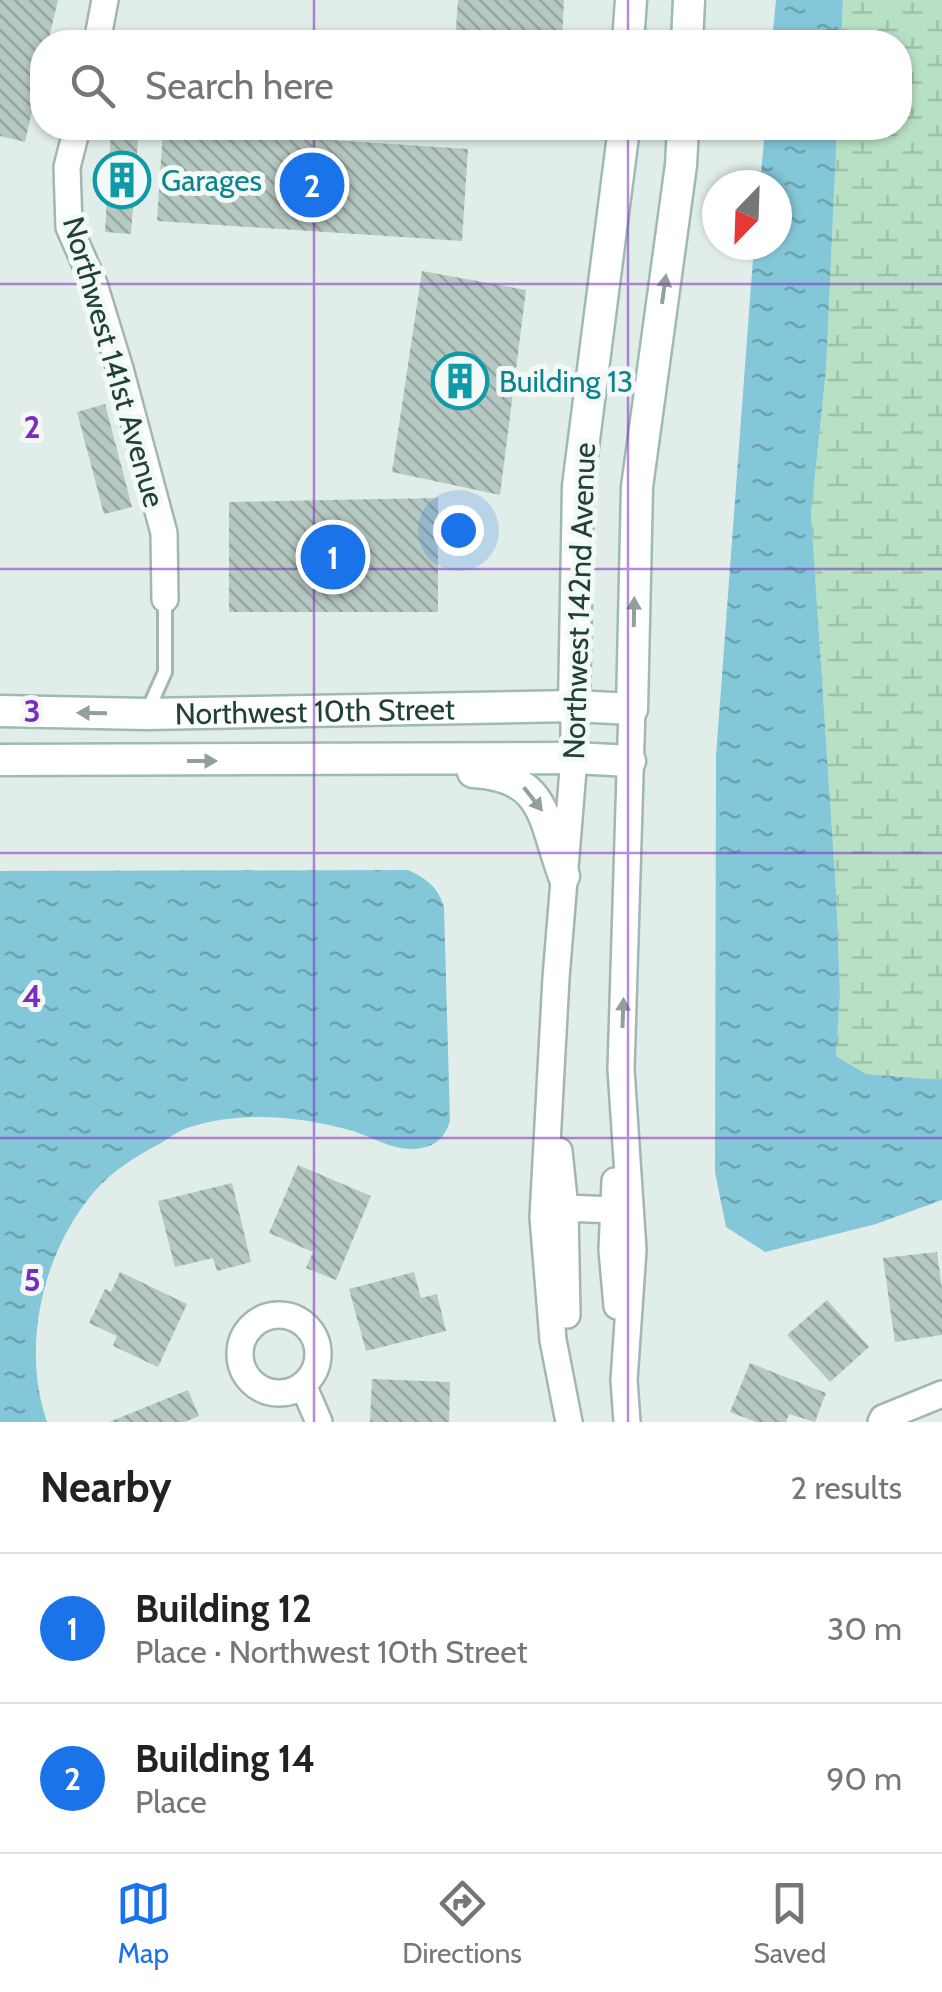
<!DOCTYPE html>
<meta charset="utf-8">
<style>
body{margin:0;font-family:Cabin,sans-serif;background:#f6f6f6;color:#222}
.compass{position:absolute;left:702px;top:170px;width:90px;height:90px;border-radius:50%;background:#fff;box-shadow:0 2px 8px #0004;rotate:203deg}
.you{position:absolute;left:458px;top:530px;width:35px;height:35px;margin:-25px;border:8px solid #fff;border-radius:50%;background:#1a73e8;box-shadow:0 0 0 15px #1a73e833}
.badge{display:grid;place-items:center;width:65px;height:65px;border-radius:50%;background:#1a73e8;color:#fff;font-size:32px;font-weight:700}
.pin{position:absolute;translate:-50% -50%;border:5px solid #fff;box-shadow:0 2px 10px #0006}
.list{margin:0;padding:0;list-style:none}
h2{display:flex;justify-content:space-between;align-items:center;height:130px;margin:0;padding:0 40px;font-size:42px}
h2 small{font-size:32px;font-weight:400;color:#767676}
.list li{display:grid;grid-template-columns:65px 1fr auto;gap:30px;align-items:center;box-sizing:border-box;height:150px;padding:0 40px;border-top:2px solid #e0e0e0}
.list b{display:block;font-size:38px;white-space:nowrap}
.list p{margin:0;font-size:32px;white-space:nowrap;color:#767676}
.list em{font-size:32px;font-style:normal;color:#767676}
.icon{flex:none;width:55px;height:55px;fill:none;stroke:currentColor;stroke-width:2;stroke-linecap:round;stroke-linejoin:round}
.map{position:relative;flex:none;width:942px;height:1422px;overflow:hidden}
.search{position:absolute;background:#fff;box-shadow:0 2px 8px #0004;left:30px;right:30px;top:30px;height:110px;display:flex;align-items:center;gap:25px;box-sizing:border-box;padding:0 35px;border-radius:40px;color:#767676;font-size:38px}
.sheet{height:430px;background:#fff}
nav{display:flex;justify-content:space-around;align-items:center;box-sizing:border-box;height:140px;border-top:2px solid #e0e0e0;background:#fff;font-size:28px;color:#767676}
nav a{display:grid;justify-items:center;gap:5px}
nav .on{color:#1a73e8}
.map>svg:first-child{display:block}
.wetland{fill:url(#wetland-marsh)}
.water{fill:url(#water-ripples)}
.building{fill:url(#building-back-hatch)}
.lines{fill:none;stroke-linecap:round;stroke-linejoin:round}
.lane-casing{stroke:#a3b6b0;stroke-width:18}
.street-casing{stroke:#a3b6b0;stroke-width:30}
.secondary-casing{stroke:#9ebab2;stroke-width:35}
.lane{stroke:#fff;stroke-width:12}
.street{stroke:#fff;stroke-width:25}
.secondary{stroke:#fff;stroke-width:30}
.oneway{fill:#90a09c}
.grid{fill:none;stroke:#7b2cbf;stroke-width:2.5;stroke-opacity:0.55}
.labels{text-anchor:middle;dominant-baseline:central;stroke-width:10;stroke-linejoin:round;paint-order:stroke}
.culture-label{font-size:30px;fill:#0d838f;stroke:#f2f9f6;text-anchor:start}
.street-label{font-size:30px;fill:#204039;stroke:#f2f9f6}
.grid-label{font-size:32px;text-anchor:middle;font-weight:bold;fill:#7b2cbf;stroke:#f2f9f6;stroke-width:10;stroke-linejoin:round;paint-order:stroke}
</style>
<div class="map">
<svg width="942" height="1422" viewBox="0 0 942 1422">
<defs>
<pattern id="wetland-marsh" width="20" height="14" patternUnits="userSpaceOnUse" patternTransform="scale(2.5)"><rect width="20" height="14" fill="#b8e0c5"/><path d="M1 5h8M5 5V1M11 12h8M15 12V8" fill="none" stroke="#9ec1aa"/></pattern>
<pattern id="water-ripples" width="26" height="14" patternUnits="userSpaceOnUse" patternTransform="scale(2.5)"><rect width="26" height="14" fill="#84c7d8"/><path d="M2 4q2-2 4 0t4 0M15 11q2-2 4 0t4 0" fill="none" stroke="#6ca3b0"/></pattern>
<pattern id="building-back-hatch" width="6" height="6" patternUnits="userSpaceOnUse" patternTransform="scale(2.5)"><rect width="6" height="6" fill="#b6c8c2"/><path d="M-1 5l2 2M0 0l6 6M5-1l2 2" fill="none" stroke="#94a49f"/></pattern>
</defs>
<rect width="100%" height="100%" fill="#e1ede8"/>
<path class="wetland" d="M843,0H942V1080L866,1074L836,1056L840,994L836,891L811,514L826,370L837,128H900V42H841Z"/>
<path class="water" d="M776,0H843L841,42H772Z
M765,128H837L826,370L811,514L836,891L840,994L836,1056L866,1074L942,1080V1200L876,1224L765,1252L726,1227L715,1172L716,756L754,245H777V185H760Z
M408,870C427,879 438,887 444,907L450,1121C444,1140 432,1149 411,1149C392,1149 371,1137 353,1131C300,1116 241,1110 187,1128C178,1131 169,1138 161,1143C136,1156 112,1171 94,1192C42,1253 21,1347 47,1422H0V871Z"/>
<path class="building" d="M0,0H58L48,42H42V66L25,142L0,136Z
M458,0H564L562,42H455Z
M111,128H139L131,234L105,232Z
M163,129L468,149L462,241L157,221Z
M422,271L526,290L500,495L392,472Z
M105,404L132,507L104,514L77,412Z
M438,498V612H229V502Z
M298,1165L371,1196L336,1280L306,1268L313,1252L269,1233Z
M232,1183L251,1262L217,1271L213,1258L175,1267L158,1201Z
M937,1252L942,1288V1335L895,1342L883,1258Z
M120,1272L187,1304L158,1367L113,1346L117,1336L89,1323L105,1289L111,1292Z
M414,1272L421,1298L437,1294L446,1331L366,1351L349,1289Z
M827,1300L869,1347L830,1382L787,1335Z
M750,1363L826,1393L815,1422L789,1414L786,1422H756L730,1412Z
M372,1379L450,1382L449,1422H370Z
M188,1390L199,1416L185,1422H109Z"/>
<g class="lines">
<g class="lane-casing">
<path id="lane" d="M147,712L165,672V599"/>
</g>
<g class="street-casing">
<path id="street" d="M97,42L105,0
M77,128L67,167L69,227L94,284L120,369L164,533L165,599
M559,1151L565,1208L567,1315
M615,1181L612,1250L617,1306
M565,1208L614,1210
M240 1354a39 39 0 1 1 78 0a39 39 0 1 1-78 0Z
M303,1385L319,1422
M569,1422L553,1340L543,1217L556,978L574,758V706
M627,1422L624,1380L633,1250L621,1069L632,709
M881,1422L883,1418L942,1394"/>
</g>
<g class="secondary-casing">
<g id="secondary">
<path d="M628,42L631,0"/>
<path d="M687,42L689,0"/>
<path d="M574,706L578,486L624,128"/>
<path id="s1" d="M0,711L146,714L574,706L632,709L637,487L681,165L683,128"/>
<path d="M0,760L574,758L630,761"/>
<path d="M473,772C547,776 543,820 564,876"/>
</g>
</g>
<use href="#lane" class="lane"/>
<use href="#street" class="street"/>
<use href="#secondary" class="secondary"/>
</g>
<defs><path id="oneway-solid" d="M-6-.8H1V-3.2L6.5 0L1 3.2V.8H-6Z" transform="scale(2.5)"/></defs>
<g class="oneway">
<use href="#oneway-solid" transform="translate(664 289) rotate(-82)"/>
<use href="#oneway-solid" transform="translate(634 612) rotate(-89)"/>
<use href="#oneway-solid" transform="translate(92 713) rotate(-179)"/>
<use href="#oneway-solid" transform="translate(202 761)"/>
<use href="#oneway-solid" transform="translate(533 799) rotate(52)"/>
<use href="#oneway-solid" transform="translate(623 1013) rotate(-88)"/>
</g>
<path class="grid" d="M314,0V42M628,0V42M314,128V1422M628,128V1422M0,284H942M0,569H942M0,853H942M0,1138H942"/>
<defs>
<g id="building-ring" transform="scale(2.875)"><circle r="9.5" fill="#f2f9f6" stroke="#0f9aa8" stroke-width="1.5"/><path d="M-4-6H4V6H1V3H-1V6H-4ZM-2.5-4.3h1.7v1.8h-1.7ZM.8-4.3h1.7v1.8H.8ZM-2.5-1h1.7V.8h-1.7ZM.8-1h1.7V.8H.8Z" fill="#0f9aa8"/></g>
</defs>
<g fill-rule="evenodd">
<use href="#building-ring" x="122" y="180"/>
<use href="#building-ring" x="460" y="381"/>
</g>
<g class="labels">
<g class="culture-label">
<text x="161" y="180">Garages</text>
<text x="499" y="381">Building 13</text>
</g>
<g class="street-label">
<text transform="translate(114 362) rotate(74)">Northwest 141st Avenue</text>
<text transform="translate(579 601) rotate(-88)">Northwest 142nd Avenue</text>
<text stroke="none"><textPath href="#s1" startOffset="315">Northwest 10th Street</textPath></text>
</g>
</g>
<g class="grid-label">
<text x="32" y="438">2</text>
<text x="32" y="722">3</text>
<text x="32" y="1007">4</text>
<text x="32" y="1291">5</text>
</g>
</svg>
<svg class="compass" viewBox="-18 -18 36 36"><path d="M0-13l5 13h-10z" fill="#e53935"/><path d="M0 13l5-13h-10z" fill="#767676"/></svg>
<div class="you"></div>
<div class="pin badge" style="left:333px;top:557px">1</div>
<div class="pin badge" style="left:312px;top:185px">2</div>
<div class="search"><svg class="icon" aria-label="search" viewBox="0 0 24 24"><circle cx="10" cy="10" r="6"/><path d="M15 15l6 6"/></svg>Search here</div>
</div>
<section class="sheet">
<h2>Nearby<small>2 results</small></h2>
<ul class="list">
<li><span class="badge">1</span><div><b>Building 12</b><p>Place · Northwest 10th Street</p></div><em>30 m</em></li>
<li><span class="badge">2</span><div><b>Building 14</b><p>Place</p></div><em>90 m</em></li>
</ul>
</section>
<nav>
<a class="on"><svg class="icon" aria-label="map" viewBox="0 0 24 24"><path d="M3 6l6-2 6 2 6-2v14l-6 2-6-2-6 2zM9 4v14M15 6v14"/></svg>Map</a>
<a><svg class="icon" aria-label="directions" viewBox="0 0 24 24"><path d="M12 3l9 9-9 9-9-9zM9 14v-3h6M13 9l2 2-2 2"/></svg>Directions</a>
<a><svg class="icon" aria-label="saved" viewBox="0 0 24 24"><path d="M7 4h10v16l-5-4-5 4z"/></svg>Saved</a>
</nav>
